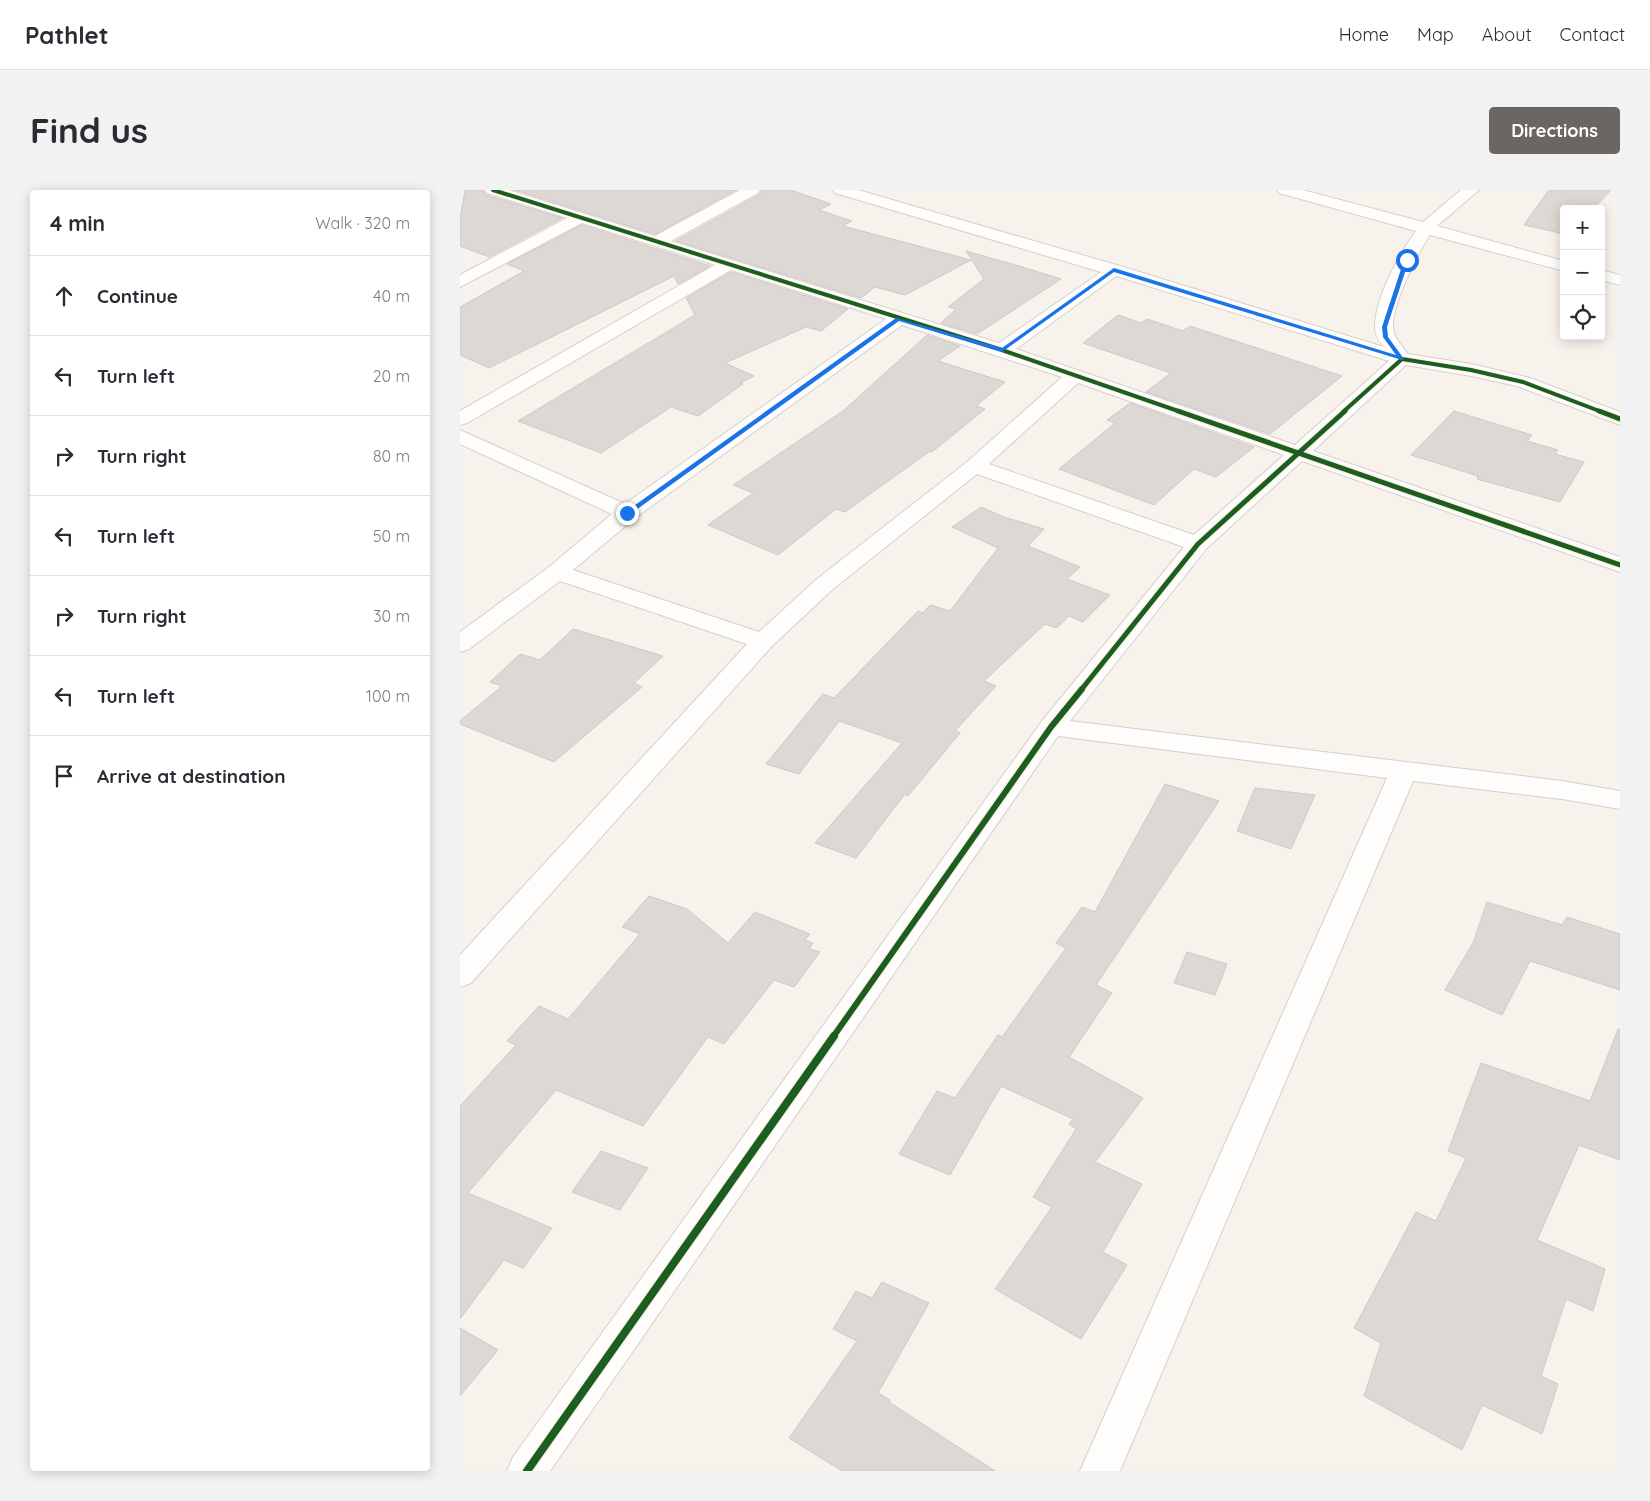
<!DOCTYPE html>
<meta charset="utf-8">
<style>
body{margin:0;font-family:Quicksand,sans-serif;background:#f2f2f3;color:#2b2b33}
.controls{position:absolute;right:15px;top:15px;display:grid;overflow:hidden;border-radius:5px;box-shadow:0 2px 12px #0003}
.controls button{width:45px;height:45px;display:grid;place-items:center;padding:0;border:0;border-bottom:1px solid #e1e1e2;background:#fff;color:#2b2b33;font:25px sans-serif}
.stop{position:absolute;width:15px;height:15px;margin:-11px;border:4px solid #1a73e8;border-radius:50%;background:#fff}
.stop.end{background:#1a73e8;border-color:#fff;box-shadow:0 1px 5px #0008}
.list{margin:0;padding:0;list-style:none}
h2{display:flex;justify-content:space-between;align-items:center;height:65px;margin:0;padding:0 20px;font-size:21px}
h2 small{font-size:16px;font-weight:400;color:#7c7c81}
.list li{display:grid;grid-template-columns:32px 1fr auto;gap:15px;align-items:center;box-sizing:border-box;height:80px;padding:0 20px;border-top:1px solid #e1e1e2}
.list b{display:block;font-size:19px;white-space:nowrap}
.list em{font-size:16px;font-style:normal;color:#7c7c81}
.icon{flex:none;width:28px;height:28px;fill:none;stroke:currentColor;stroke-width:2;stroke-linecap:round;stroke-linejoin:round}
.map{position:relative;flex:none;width:1160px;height:1281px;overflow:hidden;border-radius:5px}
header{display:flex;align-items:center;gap:30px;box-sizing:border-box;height:70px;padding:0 25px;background:#fff;border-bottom:1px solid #e1e1e2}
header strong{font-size:24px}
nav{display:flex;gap:28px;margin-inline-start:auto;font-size:18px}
.intro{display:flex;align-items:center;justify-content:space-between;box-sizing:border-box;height:120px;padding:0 30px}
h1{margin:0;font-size:35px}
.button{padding:12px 22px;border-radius:5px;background:#6b6662;color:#fff;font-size:18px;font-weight:700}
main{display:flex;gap:30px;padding:0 30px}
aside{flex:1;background:#fff;border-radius:5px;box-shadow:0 2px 12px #0003}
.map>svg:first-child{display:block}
.building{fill:#ddd8d4;stroke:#cec9c5}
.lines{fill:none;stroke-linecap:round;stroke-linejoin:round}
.street-casing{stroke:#d4d0cc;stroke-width:2}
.street{fill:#fefdfc;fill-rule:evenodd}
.cycleway-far3-casing{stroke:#fcf2e8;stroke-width:5.5}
.cycleway-far2-casing{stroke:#fcf2e8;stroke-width:8}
.cycleway-far1-casing{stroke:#fcf2e8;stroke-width:9}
.cycleway-casing{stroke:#fcf2e8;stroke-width:11}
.cycleway-far3{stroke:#1b5e20;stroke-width:4}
.cycleway-far2{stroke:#1b5e20;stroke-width:5}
.cycleway-far1{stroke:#1b5e20;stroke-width:6}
.cycleway{stroke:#1b5e20;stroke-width:8}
.route{fill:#1a73e8}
</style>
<header>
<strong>Pathlet</strong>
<nav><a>Home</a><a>Map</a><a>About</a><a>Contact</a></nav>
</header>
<div class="intro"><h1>Find us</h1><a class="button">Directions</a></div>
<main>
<aside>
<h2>4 min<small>Walk · 320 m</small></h2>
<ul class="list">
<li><svg class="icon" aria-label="ahead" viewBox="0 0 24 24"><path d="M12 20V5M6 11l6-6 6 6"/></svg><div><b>Continue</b></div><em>40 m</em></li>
<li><svg class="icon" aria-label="left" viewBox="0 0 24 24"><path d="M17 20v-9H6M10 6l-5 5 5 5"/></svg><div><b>Turn left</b></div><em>20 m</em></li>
<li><svg class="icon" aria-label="right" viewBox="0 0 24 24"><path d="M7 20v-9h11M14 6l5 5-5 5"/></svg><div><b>Turn right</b></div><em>80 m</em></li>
<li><svg class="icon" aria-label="left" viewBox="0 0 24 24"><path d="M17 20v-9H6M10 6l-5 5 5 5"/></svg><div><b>Turn left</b></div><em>50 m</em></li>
<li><svg class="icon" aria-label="right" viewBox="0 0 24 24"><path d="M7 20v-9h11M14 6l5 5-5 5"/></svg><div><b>Turn right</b></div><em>30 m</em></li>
<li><svg class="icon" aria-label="left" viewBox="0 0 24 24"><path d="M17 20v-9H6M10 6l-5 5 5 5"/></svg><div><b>Turn left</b></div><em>100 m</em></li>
<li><svg class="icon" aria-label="arrive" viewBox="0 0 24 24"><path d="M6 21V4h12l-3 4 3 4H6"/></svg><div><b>Arrive at destination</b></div></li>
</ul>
</aside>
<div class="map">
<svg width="1160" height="1281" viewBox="0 0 1160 1281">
<rect width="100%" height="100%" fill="#f7f2ec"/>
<path class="building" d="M5,0H23L26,5L102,28L29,67L0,56V29Z
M55,0H276L195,44Z
M302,0H331L371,14L359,20L392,31L383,36L511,70L445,105L415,97L401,108L216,51L299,5Z
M1089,0H1151L1133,19H1104V44L1064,35Z
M122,35L250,76L218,94L214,86L29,178L0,165V117L64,81L47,74Z
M506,61L559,76L601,89L517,144L481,133L496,119L488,117L524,89Z
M271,82L388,119L361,141L346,137L265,173L294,186L280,193L283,194L238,226L211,217L141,263L58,231L235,125L226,108Z
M658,125L681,133L687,129L723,141L730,136L882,186L810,244L686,202L711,183L623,153Z
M467,145L500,156L478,171L545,192L516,216L525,219L472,262L470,261L385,322L376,319L318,365L248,335L293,303L273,295L383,221Z
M670,213L794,257L756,287L734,279L694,315L599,279L655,233L647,230Z
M994,221L1072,245L1067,251L1098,260L1095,264L1124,272L1100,312L1017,289L1018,286L951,265Z
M521,317L544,327L584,339L568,356L620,377L607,389L650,405L623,432L609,426L597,438L585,434L524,491L536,496L495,541L500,543L448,606L445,604L396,668L355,653L442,553L379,531L339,584L306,574L363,504L374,508L458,421L463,423L470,415L490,421L538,358L492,337Z
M113,439L203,466L174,493L182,497L94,572L0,534V531L42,496L30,492L60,464L80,470Z
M705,594L759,611L636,795L652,803L609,867L683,908L635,972L682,994L643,1062L667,1075L621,1149L535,1099L592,1017L573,1007L616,939L609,934L613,929L541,896L490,985L439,964L477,901L495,908L538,845L542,847L606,758L596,753L622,717L635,722Z
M795,598L855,605L831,659L777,641Z
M189,706L227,719L268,753L295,722L350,744L345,750L353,753L349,759L360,762L334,797L314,790L264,854L248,847L183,936L96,900L8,1003L92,1038L63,1078L44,1070L0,1129V916L56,855L47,851L79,816L108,829L180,744L162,737Z
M1027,712L1102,735L1107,727L1160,744V800L1070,771L1042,825L985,800L1013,753Z
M727,762L767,774L755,805L714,793Z
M1158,839H1160V970L1119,955L1077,1050L1145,1079L1133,1121L1106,1109L1081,1186L1098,1194L1082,1244L1022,1215L1002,1260L904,1206L921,1153L894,1138L956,1022L976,1031L1006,968L988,961L1021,873L1130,911Z
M141,961L188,978L160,1020L112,1002Z
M422,1092L469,1113L418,1203L430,1210L429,1212L535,1281H382L329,1248L397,1151L373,1139L396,1101L412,1108Z
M0,1138L38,1160L0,1206Z"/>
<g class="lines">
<g class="street-casing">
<path id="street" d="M25,0H49L195,46L280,0H300L298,3L211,51L539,153L641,82L375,3L373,0H398L660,76L924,157C919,151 915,145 915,137C915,108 939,64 956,41L819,3L817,0H843L963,32L1001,0H1019L977,36L1104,71V81L970,45C957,64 932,114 933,138C934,148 942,156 948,164L1011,174L1070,188L1160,222V235L1057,196L1011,186L946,175L853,261L1160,367V382L842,271L746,359L610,531L1102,591L1160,601V619L1102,609L953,591L660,1281H620L927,588L598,546L90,1281H47L53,1267L582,531L724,357L517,284L373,399L312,456L11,793L0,797V765L287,454L100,391L9,459L0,462V442L89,377L152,324L0,254V240L165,314L426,129L271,80L7,233L0,235V221L255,75L122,33L0,97V85L107,28L27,3ZM656,86L929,171L835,255L556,159ZM442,135L602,187L507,272L357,389L299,442L113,380L175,328ZM618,193L824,265L734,345L529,274Z
M1141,80L1160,85V95L1141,90Z"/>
</g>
<use href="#street" class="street"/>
<g class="cycleway-far3-casing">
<path id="cycleway-far3" d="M33,0L542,160L721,222
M883,222L942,169L1011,180L1063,192L1142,222"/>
</g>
<g class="cycleway-far2-casing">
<path id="cycleway-far2" d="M718,221L1160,375
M1139,221L1160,229
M621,500L738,354L885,221"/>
</g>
<g class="cycleway-far1-casing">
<path id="cycleway-far1" d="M373,847L591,537L622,499"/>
</g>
<g class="cycleway-casing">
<path id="cycleway" d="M67,1281L374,846"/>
</g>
<use href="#cycleway-far3" class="cycleway-far3"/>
<use href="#cycleway-far2" class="cycleway-far2"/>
<use href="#cycleway-far1" class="cycleway-far1"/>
<use href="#cycleway" class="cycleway"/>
</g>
<path class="route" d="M947,68L949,70L927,137L928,147L944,169L942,170L654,82L542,162L439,131L169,325L164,323L436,128L542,158L654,78L936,165L923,147L922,137L944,70Z"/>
</svg>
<div class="controls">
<button>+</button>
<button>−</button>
<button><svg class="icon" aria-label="locate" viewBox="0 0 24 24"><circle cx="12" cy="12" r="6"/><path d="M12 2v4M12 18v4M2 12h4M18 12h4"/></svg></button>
</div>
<div class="stop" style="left:947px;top:70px"></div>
<div class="stop end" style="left:167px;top:323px"></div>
</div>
</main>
